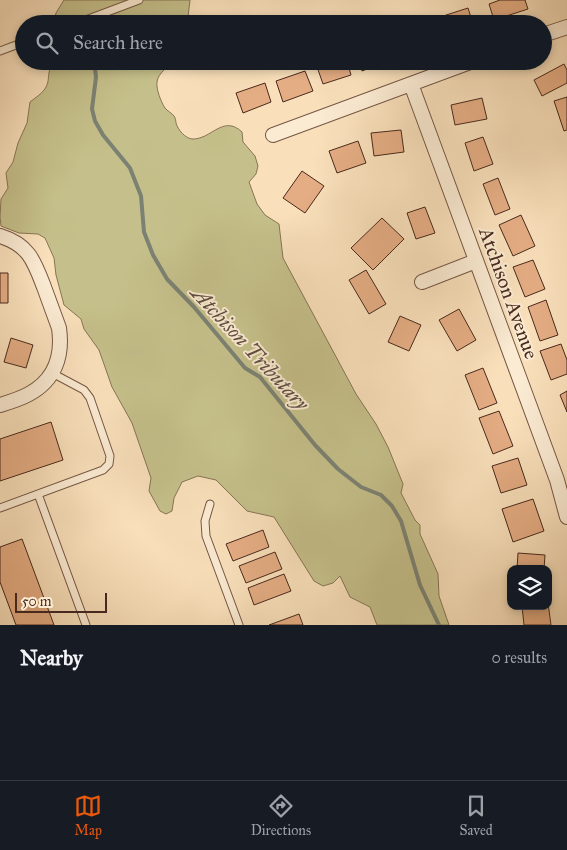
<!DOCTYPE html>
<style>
body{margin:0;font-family:"IM FELL Great Primer",serif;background:#20242c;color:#f1f3f6}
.controls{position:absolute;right:15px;bottom:15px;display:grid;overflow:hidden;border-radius:10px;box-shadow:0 2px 8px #0003}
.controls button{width:45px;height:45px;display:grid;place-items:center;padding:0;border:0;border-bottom:1px solid #363941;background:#171b24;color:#f1f3f6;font:25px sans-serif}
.scale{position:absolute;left:15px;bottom:12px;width:92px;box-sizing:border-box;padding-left:5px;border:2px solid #49291d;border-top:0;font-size:14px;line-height:18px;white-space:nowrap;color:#49291d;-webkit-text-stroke:4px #fbebd3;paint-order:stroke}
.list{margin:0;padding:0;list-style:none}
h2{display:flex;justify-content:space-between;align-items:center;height:65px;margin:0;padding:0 20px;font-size:21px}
h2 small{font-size:16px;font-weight:400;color:#9ea1a6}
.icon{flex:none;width:28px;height:28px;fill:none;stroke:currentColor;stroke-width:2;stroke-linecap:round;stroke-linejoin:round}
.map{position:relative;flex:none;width:567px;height:625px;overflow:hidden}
.search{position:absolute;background:#171b24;box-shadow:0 2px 8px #0003;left:15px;right:15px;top:15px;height:55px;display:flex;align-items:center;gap:12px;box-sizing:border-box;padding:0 18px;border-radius:28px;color:#9ea1a6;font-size:19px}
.sheet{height:155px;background:#171b24}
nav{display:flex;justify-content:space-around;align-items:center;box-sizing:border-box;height:70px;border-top:1px solid #363941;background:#171b24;font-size:14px;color:#9ea1a6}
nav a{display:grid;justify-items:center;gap:2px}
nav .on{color:#ea580c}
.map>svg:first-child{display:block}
.green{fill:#c5c08b;stroke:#877454}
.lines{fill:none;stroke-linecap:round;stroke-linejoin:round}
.stream{stroke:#7c8273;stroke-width:4}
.building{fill:#e5ad84;stroke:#49291d}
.service-casing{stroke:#755744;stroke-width:9}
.minor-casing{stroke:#755744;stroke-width:16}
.service{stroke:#fbebd3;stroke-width:7}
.minor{stroke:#fbebd3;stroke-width:14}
.labels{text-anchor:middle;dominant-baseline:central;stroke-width:4;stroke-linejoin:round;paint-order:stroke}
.street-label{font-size:20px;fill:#49291d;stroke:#fbebd3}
.water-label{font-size:21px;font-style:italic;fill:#5e4e41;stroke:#fbebd3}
</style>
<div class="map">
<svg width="567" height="625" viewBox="0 0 567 625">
<rect width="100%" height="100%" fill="#f9e0bb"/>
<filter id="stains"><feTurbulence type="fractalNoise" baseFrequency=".004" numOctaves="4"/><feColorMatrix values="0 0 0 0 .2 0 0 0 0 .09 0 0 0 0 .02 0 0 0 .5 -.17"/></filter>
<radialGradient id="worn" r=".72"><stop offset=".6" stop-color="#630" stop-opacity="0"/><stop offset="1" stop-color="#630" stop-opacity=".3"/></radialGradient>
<path class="green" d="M64,0H190L188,17L189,24H53L56,13Z
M57,61H174C168,67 158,73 157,82C156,89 161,102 165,108C167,111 172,113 174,116C175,117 176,121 176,123C178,130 185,138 192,139C211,140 223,114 242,132L243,142L255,156L258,166L256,174L249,182L257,204L265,215L279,224L283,258L356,394L376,424L388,447L403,484L401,493L415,520L420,525V534L438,574L439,596L449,625H377L370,607L350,597L340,576L333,583L323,586L314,581L274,517L247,511L216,480L198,476L182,482L174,498L172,511L166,514L160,511L149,491L151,478L132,423L112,387L99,350L84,329L81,319L64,305L56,275L54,258L45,238L38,234L19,233L1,226L0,217L1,199L8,188L6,173L13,162L18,143L27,123L30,102C35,98 43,93 46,87C51,78 45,69 57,61Z"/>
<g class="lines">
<path class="stream" d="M94,61L96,77L92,109L95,121L103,135L130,168L141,196L144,232L153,255L167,279L194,307L245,368L260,377L315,445L338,469L361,487L381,495L392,506L401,521L420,585L439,625"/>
</g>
<path class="building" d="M500,0H525L528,9L494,20L489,4Z
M468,8L473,24H438L437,18Z
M315,61H347L351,75L323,84Z
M358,61H388L362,71Z
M564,64L567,70V83L542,96L534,80Z
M305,71L313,91L283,102L276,81Z
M265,83L271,102L243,113L236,93Z
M567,97V130L564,131L554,101Z
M482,98L487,119L455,125L451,105Z
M401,130L404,152L374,156L371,133Z
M483,137L493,164L474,171L465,143Z
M358,141L366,163L337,173L329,151Z
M302,171L324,186L305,213L283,198Z
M498,178L510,209L495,215L483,184Z
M425,207L435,233L416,239L407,213Z
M521,215L535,246L513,256L499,225Z
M382,218L404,239L373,270L351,248Z
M533,260L545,289L525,297L513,267Z
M366,270L386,304L369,314L349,280Z
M0,273H8V303H0Z
M546,300L558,335L540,341L528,307Z
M459,309L476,340L457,351L439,320Z
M400,316L421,325L409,351L388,342Z
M11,338L33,345L26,368L4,362Z
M561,344L567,360V374L551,380L540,351Z
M483,368L497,403L479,410L465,375Z
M567,391V412L560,395Z
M499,411L513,446L493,454L479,418Z
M51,422L63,460L0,481V439Z
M518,458L527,485L501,493L492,466Z
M533,499L544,531L513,542L502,509Z
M263,530L269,547L233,561L226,544Z
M22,539L54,625H16L0,582V547Z
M275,552L282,569L246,583L239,566Z
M518,553L545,555L544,569H517Z
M284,574L291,591L254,605L248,588Z
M548,603L551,625H524L522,606H548Z
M299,614L303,625H269Z"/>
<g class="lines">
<g class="service-casing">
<path id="service" d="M75,24L139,0
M0,51L24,42
M38,494L86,625
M210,504L205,521L206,536L239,625
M0,508L103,470L109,464L110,456L90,398L84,390L52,373"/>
</g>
<g class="minor-casing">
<path id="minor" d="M543,35L567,27
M411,84L557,480L567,517
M273,135L473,61
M0,236C29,245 34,261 44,287C49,301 54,314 59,328C63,356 55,380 29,394C20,399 10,402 0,405
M422,282L476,261"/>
</g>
<use href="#service" class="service"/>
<use href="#minor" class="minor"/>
</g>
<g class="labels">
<g class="street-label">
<text transform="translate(509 293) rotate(70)">Atchison Avenue</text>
</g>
<g class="water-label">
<text transform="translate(250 348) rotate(47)">Atchison Tributary</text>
</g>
</g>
<rect width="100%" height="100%" filter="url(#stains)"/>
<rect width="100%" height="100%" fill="url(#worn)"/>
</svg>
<div class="controls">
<button><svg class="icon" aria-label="layers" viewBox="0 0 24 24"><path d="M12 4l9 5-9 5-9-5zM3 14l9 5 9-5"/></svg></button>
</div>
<div class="scale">50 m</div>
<div class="search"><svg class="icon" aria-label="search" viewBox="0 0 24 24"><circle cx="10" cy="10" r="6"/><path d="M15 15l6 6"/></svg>Search here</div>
</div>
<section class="sheet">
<h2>Nearby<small>0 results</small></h2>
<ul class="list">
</ul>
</section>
<nav>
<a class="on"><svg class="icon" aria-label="map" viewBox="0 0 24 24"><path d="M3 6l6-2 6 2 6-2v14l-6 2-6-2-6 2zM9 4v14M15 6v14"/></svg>Map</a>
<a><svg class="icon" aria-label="directions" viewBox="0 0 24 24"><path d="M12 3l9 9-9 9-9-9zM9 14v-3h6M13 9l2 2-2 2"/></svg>Directions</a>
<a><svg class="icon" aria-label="saved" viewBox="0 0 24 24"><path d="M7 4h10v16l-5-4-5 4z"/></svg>Saved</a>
</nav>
